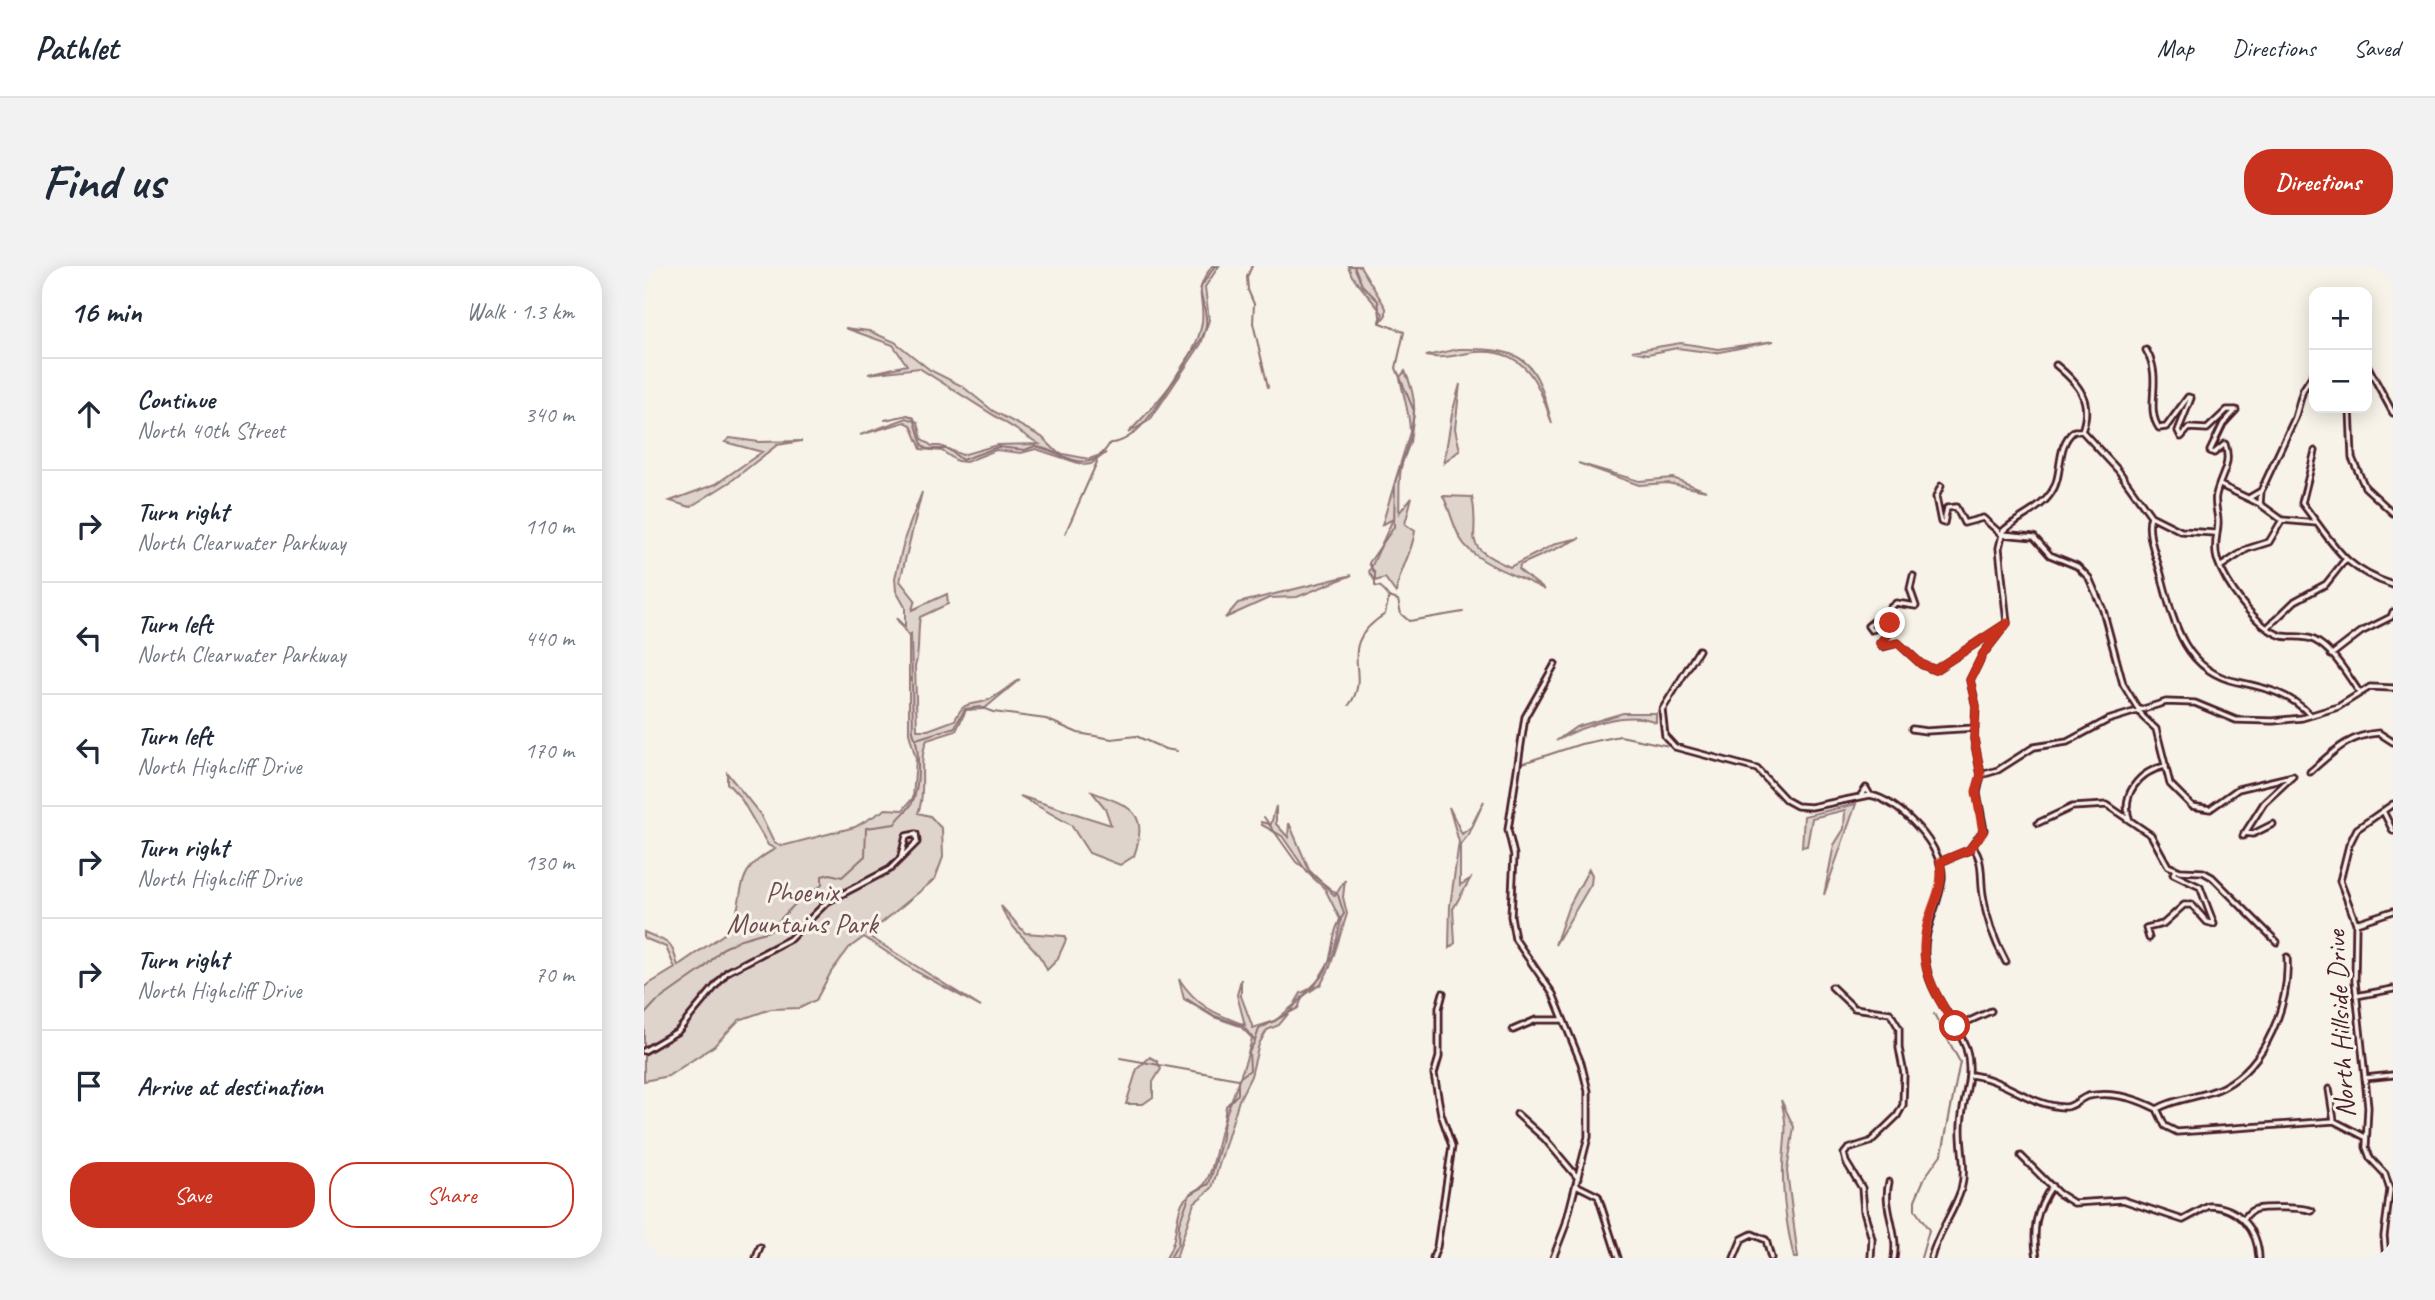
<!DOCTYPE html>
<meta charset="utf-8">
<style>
body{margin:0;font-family:Caveat,sans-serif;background:#f2f2f3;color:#1f2937}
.controls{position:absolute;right:21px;top:21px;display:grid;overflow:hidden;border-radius:14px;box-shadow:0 4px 18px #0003}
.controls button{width:63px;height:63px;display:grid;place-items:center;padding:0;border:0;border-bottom:2px solid #e0e1e3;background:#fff;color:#1f2937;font:35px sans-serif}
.stop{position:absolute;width:21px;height:21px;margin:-16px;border:5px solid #c8321e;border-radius:50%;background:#fff}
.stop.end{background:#c8321e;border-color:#fff;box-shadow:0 2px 7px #0008}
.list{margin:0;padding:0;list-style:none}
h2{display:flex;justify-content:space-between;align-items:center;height:91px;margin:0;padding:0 28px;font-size:30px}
h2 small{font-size:23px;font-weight:400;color:#747a83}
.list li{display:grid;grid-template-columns:46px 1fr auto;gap:21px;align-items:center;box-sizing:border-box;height:112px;padding:0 28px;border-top:2px solid #e0e1e3}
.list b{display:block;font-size:26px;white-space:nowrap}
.list p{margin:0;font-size:23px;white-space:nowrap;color:#747a83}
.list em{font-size:23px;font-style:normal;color:#747a83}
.actions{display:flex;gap:14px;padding:21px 28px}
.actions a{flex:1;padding:16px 0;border:2px solid #c8321e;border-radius:28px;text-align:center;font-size:24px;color:#c8321e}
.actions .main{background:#c8321e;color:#fff}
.icon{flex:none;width:38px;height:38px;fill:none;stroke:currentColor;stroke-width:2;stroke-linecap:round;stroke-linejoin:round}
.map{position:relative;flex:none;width:1749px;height:992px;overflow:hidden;border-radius:28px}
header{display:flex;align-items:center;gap:42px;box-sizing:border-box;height:98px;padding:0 35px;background:#fff;border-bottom:2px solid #e0e1e3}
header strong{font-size:33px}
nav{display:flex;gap:38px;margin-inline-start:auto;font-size:24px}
.intro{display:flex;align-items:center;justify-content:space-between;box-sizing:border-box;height:168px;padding:0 42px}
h1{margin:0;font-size:49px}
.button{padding:18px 32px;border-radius:28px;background:#c8321e;color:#fff;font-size:24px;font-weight:700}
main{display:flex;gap:42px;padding:0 42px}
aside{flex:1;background:#fff;border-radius:28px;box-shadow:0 4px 18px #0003}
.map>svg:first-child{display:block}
.green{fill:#ded4cc;stroke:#947a7c;stroke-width:2}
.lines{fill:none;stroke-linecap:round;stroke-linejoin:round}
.stream{stroke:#8e7275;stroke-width:2}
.minor-casing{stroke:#4a1f2b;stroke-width:9}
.minor{stroke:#f7f3e8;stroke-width:3.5}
.route{stroke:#c8321e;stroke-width:9}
.labels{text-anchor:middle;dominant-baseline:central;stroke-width:6;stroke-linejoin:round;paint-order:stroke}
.park-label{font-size:28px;fill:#6f4c53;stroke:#f7f3e8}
.street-label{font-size:28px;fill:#4a1f2b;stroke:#f7f3e8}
</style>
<header>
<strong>Pathlet</strong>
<nav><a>Map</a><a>Directions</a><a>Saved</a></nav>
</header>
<div class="intro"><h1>Find us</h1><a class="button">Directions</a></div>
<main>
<aside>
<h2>16 min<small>Walk · 1.3 km</small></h2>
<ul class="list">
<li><svg class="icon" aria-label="ahead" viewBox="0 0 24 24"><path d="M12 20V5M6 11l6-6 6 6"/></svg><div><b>Continue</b><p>North 40th Street</p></div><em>340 m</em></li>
<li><svg class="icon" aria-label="right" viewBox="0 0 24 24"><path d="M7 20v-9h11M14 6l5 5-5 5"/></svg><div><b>Turn right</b><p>North Clearwater Parkway</p></div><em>110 m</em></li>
<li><svg class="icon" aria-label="left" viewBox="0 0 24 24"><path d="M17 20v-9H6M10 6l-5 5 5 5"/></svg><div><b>Turn left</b><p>North Clearwater Parkway</p></div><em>440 m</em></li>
<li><svg class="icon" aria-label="left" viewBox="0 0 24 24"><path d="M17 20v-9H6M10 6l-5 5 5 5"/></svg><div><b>Turn left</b><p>North Highcliff Drive</p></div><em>170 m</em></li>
<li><svg class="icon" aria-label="right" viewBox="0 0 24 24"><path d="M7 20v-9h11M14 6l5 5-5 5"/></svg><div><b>Turn right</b><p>North Highcliff Drive</p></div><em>130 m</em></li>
<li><svg class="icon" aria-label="right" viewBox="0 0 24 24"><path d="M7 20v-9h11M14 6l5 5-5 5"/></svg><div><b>Turn right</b><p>North Highcliff Drive</p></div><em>70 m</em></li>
<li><svg class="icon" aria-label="arrive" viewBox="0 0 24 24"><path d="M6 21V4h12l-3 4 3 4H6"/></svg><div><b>Arrive at destination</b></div></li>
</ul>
<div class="actions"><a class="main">Save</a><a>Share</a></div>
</aside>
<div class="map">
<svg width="1749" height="992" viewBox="0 0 1749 992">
<rect width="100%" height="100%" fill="#f7f3e8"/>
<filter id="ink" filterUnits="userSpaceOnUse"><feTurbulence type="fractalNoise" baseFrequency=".0143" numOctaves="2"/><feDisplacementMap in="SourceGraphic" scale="14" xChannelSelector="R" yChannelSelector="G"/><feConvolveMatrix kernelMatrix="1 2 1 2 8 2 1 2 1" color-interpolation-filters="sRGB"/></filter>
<g filter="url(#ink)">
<path class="green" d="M568,0H575L561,21L565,54L557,78L506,154L484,167C510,141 553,94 558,56C561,29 548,28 568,0Z
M704,0H716L742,42V49L735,58L739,48L708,10Z
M201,62L225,65L251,76L286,104L318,120L349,145L398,171L414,187L445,193L462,187L447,198L440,199L392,183L377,187L352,184L322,196L313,195L298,185L277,183L267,159L261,156L216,169L263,152L274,156L278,173L288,180H296L318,189L353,179L395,178L275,102L224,108L263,99L249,79Z
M1130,75L1071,87L1033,82L1004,88L988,85L1037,77L1074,83Z
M815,83C883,82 892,94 908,158C895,117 882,82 832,86C815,88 798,94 782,90Z
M761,105C778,143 768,159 758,197C754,212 756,231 755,247L768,231L761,258L771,265C768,288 755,304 752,327L741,312L731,315L725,306L749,253L738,259L766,166C766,147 759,130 756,111Z
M816,118L811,163L816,184L800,197L808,148Z
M86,172L115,176L158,175L133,179L86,216L46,241L26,235L72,218L118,186L81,176Z
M934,197L995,215L1029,212L1062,225L1023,217L995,219Z
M278,226L256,315L271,334L268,344L303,328L304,338L276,351C273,367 276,389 271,400L273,464H284L311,454C321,433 324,441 342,435C353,431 366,419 376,413L340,443L322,444L312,465L283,474C273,495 283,524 274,547L286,550L298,563L299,591L291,613L223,669L337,741L271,705L220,671L205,682L187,706L172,734L156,742L127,743L95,754L70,780L24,810L0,815V721L31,702L22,681L0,672V666C26,678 27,673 34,700C43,692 80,670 83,665C107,631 82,609 131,583L124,579L96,531L83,517V507L116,548L130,577L138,580L211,561L242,543L259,544L269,532L272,493L265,467V371L252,352L261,361V341L252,325L251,312L261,271Z
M799,230L828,231C838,275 812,277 866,301L913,277L936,272L876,299L875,304L901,324C875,309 831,299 816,272C809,259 806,244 799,230Z
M708,309L653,331L625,332L581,352L594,337Z
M979,447H1012V456C982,444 940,459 912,475L932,461Z
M448,526C488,541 505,546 490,590L476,599L445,587L427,559L376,530L467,559L461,542Z
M840,535L825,568L816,579V619L826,613L809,643L811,677L805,682L806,640L815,576L805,541L818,568L827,561Z
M1212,538L1180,629L1190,579L1200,563L1201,544L1168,552L1163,580L1158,581L1160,550Z
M632,540V558L644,571L645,557L665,604L691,630L701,614L699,631L703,648L686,701L677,718L658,731L635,759L623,764L615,778L607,810L595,834L568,922L550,937L532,992H522C534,974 530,956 538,937C543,927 557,925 562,916C571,900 572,881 577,864C586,833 601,805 608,772L596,760L570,751L540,733L535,713C553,740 571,748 601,759L593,729L597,713V730L609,762L631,755L650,739L657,727L670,721L689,689L697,655L681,623L663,606L638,570L618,559L617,556L627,558Z
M945,603L948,609L947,618L911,679L924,642Z
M357,640L381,667L420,670L422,674L413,694L403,704C393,678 366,666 357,640Z
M506,791L513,795L517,803L509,816V831L499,838H482L493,803Z
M1137,834L1150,861L1143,905L1154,992H1150C1143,962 1138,930 1139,899C1140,869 1145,866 1137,834Z"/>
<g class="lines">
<path class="stream" d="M608,0L603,11L604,24L610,38L609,57L624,121
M241,154L264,149L270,152L278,179L283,183H304L318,194L354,181L381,184L391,180C421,186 444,214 466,177C497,177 523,123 538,101C546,88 560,75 562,59C564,48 557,34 556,22L571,0
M421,268L453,196
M745,331L754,334L757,348L765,355L819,346
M705,439C730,407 688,382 741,348L745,331L737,321L731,320V308L725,297L750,261L751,216L766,176L770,145L752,102L760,66L737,57L734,35L718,19L710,0
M272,473L311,461L321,443L336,441L349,446L402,453L434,467L468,473L492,470L521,483L533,485
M876,498L937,478L976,470L1030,481
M0,749L12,736L59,703L78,683L97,673L125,665L153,636L178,619V610L186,608L198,611L221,590L222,562L251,558C255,550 265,544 268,537C276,521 276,481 269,466L267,367
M611,775L615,763L654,742C660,721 677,718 683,701C691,682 687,664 700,648L694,629L652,596L620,551
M476,792L594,813
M526,992L534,978L535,958L546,928L565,918L577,877L582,840L594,828V813L606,804L605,786L611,775L599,760L568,749L543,733
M1277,992L1285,964L1271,944V934L1281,911L1298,887L1316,796L1290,748"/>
<g class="minor-casing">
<path id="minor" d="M1502,84C1520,114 1500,140 1515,162L1522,161L1544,131L1547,132L1534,165L1537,171L1545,162L1563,163L1583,144H1592L1579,158L1566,185L1570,187L1581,178C1588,199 1577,208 1572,229C1570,238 1574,247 1574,256C1574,269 1569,278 1573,293C1581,317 1612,362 1638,370C1648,372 1660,369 1670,374C1690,384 1703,409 1716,427
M1412,99C1435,118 1449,134 1438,165
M1723,99L1749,147
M1706,142L1708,192L1721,221L1749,247
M1438,165L1474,204L1507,250L1537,265L1571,267
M1671,185L1658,237L1673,257
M1576,219L1616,238L1638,254L1673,257C1697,290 1708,305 1749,319
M1297,220L1292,231L1297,256L1300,257L1303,242L1312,241L1320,257L1339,252L1357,268L1390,271L1406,289L1433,300L1445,312L1459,344L1479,418L1499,451L1512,463L1526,518L1548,540L1566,543L1594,523L1649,510L1620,537L1599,570
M1605,232L1617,225
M1616,238L1617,225L1651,152L1659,124L1670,107
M1507,250C1501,266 1513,292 1517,308C1529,354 1539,405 1594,416C1622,422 1646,427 1666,449
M1576,301L1603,283L1625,276L1638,254
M1269,310L1266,323L1272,340L1252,337L1224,360L1227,364L1253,357L1236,377L1239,381L1254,377L1277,398L1291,404L1363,357
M1624,361L1651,335L1682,318L1701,294
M1055,384L1018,444L1021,470L1031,481L1113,503L1142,534L1153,540L1167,541L1226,529C1255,534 1301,582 1298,613C1295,640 1279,662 1281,690C1283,728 1310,749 1322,782C1331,810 1318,832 1317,860C1316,882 1323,902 1317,924C1309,948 1293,968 1287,992
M1687,389L1717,366L1747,351L1749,346
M1268,463L1282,465L1331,462
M1666,506C1688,487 1704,469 1735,467L1749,476
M1337,509L1354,504L1390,481L1423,476L1464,454L1522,436L1551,437L1592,454L1629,455L1658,452L1694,441L1726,421L1749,422
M1217,529L1222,522L1226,529
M1739,545L1749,565
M1486,555C1476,529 1495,505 1522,500
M1394,557L1428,541L1463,539L1507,569L1524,600L1536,605L1559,606L1568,611L1633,676
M1600,567L1609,568L1629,558
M1329,581C1340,596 1336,611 1339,629C1342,652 1351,676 1362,696
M1296,596L1325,584L1340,564L1333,527L1337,509L1330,473L1332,440L1326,414L1339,388L1363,357L1355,282L1359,265C1374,251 1396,244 1407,227C1420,209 1411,180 1430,165H1438
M1712,657L1749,645
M1505,672L1502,662L1519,658L1540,639H1548L1563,656L1570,658L1556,621L1529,608L1531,604
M1188,721L1210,742L1246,747L1255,762V782L1260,808L1259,839L1253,850L1226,876L1204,883L1200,888L1202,896L1218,922L1220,945L1228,973L1227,992
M1712,730L1749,723
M1312,761L1347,745
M869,764L892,754H917
M0,785L34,765L83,706L146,673L183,636L246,603L273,576L272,568L262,570L257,591
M1326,809C1360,812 1386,840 1420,841C1429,842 1436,832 1444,830C1469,825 1492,832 1513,843
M1721,812L1749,809
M1685,823L1690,855L1721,871
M1513,843C1533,831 1558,832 1579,821C1622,799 1646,738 1643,691
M1513,843L1521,860L1533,866L1690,855
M873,848L901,873L934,912
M1377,890L1414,927L1430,937L1479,934L1539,954L1565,940C1595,940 1614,964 1615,992
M1245,916C1238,942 1255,965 1250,992
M934,920L954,930L974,992
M1599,954C1603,949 1605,945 1612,943C1621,941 1661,941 1668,945
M112,992L116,981
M789,992L793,981L808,880L797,848L790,808L795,791V742L799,727
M909,992L921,961L944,871V825L937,797L909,728L871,673L867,650L870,589L864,564L881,451L911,398
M1090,992L1098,973L1108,968L1122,974L1127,992
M1393,992C1388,964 1392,943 1408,920
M1742,992L1740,970L1746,924L1741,908L1726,892L1722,881L1724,841L1711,715L1712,657L1696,615L1705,579L1713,563L1749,538"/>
</g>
<use href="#minor" class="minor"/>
</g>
</g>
<g class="lines" filter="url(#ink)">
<path class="route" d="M1246,357L1254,358L1236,377L1238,380L1254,377L1277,398L1291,404L1363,357L1339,388L1326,414L1332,440L1330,473L1337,509L1332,525L1339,566L1325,584L1296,596C1300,616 1292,631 1286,649C1270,694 1288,723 1311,760"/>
</g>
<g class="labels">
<g class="park-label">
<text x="158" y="625">Phoenix<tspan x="158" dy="32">Mountains Park</tspan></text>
</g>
<g class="street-label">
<text transform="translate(1696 758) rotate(-93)">North Hillside Drive</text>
</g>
</g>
</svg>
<div class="controls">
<button>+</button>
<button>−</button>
</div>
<div class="stop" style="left:1311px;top:760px"></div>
<div class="stop end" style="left:1246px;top:357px"></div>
</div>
</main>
